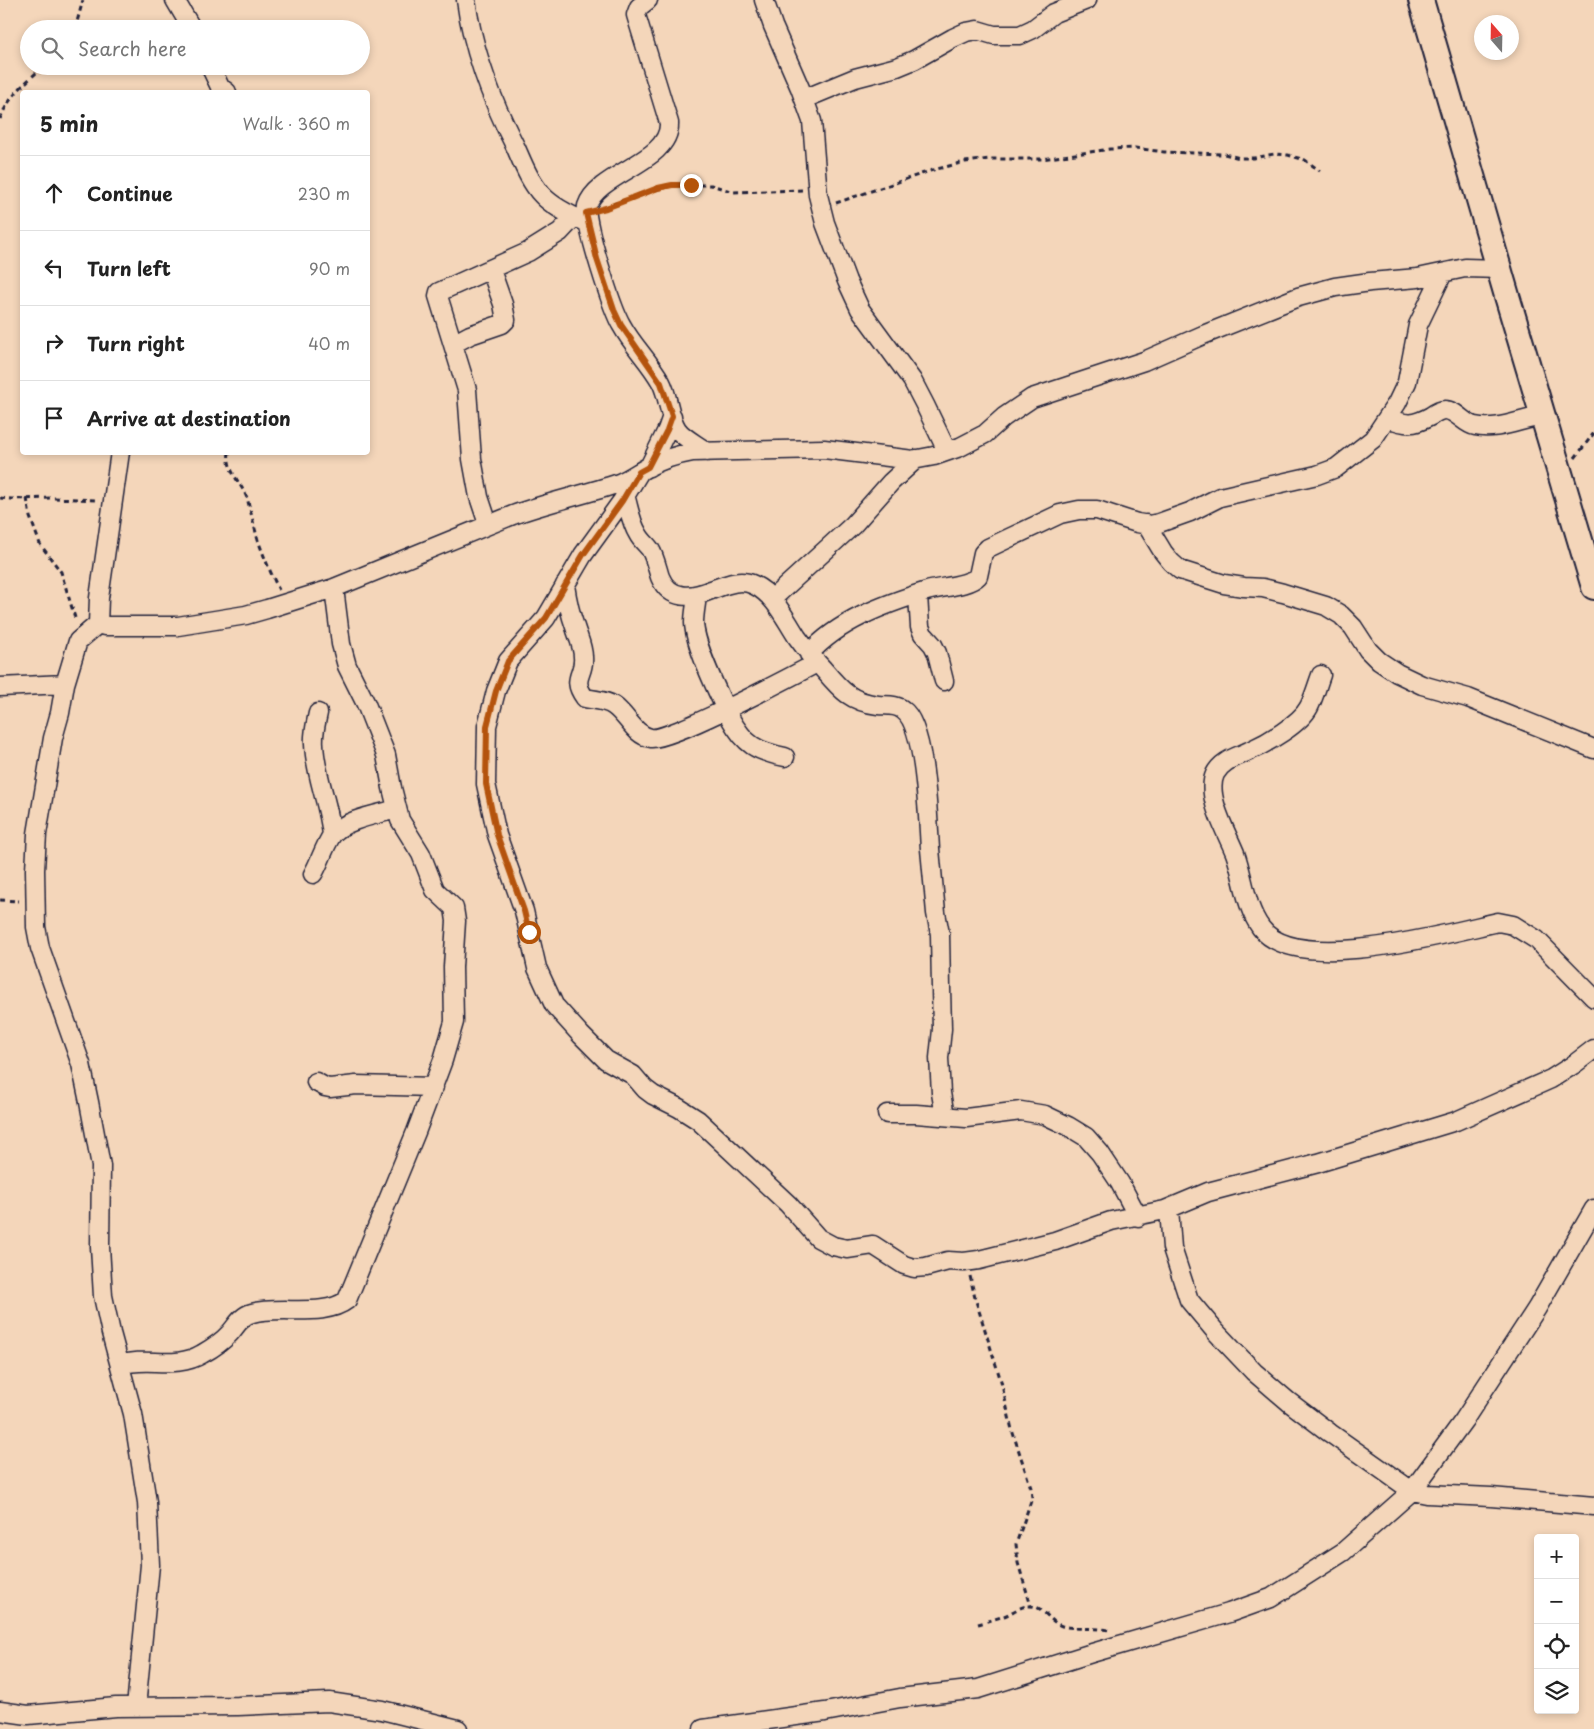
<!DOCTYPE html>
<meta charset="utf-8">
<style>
body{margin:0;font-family:"Playpen Sans",sans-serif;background:#f2f2f2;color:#222}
.controls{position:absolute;right:15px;bottom:15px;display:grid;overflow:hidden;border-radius:5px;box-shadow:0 2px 8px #0003}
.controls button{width:45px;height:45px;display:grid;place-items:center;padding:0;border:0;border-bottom:1px solid #e0e0e0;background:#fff;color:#222;font:25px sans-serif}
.compass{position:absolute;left:1474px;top:15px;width:45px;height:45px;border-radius:50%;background:#fff;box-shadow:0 2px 8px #0003;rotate:340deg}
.stop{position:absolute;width:15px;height:15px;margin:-11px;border:4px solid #b45309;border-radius:50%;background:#fff}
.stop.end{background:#b45309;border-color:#fff;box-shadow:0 1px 5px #0008}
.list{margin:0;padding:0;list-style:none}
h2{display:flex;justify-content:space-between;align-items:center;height:65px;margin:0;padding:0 20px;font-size:21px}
h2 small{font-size:16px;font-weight:400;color:#767676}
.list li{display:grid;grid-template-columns:32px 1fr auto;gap:15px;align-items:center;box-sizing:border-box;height:75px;padding:0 20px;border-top:1px solid #e0e0e0}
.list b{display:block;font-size:19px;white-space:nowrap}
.list em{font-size:16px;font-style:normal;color:#767676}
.icon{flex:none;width:28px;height:28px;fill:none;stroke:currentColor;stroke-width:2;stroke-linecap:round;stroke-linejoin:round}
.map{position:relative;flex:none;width:1594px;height:1729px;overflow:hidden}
.search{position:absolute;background:#fff;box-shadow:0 2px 8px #0003;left:20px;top:20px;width:350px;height:55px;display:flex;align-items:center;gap:12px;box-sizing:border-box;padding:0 18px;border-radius:28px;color:#767676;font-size:19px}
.panel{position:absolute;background:#fff;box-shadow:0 2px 8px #0003;left:20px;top:90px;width:350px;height:365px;border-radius:5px}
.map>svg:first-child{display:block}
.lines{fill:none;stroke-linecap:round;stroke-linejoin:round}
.street-casing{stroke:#22223b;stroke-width:21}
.secondary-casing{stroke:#22223b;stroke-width:28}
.path{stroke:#22223b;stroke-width:3;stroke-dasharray:5 4;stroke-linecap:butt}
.street{stroke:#f4d6ba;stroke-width:18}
.secondary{stroke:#f4d6ba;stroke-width:24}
.route{stroke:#b45309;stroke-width:6}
</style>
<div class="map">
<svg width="1594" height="1729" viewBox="0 0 1594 1729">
<rect width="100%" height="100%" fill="#f4d6ba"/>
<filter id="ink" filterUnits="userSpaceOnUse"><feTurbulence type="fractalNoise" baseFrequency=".02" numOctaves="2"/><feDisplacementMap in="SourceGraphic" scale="10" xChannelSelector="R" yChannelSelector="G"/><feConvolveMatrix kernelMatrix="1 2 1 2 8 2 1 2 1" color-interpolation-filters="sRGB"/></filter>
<g filter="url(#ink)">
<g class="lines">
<g class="street-casing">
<path id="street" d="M175,0L192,29
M466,0C473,53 492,101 516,148C523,164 530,182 542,195C553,207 570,215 584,221
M648,0L639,7L636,15L669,123C671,162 598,172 587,206C583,220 613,312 622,326C633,346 650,362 661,382C669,397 668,415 677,429C683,438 698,445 707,452
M764,0L773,26L800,88L812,121L818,195L825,223L847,281L860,309L912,380L925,405L947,451
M210,66L220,87L227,92
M804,99L855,78L897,67L914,60L953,38L966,32L977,30L994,35H1020L1033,29L1054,13L1087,0
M453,344L470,335L502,324L506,320L503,304L491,270
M1387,418C1406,425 1413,426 1431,416C1435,413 1440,410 1445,410C1456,410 1464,424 1475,426C1498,431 1521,419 1543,416
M649,467L667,430L672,416
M639,473L622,501L583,555L546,618L508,661L496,691L487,726L486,784L497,835L524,911L537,968L554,1005L581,1035L606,1060L633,1075L645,1089L653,1095L679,1108L698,1120L788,1204L818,1238L833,1246L847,1249L873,1245L904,1265L914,1268L926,1267L948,1261L964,1262L979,1260L1055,1241L1111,1221L1165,1210L1208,1192L1318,1163L1456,1121L1551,1079L1573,1065L1594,1049
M625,495C629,508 631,523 638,534C641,540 646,544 650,549C655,557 657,568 660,577C670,601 692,598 711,590C725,585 740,578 754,585C775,595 785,619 797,637C805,648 813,659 823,669C840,689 850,702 878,705C886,706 896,704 903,710C926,726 928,820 930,849C932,870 934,891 936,913L940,934L941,988L942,1029L939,1058L941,1093L945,1116
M488,524L479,497L472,459L467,390L438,296L439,292L528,252L560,232L574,217
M1146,524L1163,552L1171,562L1180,570L1224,584L1244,587L1263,588L1283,593L1326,606L1341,615L1353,627L1368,650L1379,661L1397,673L1422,685L1468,698L1594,749
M565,585C567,599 570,613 575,627C578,637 583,647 583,657C585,675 570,678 585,698C594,700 606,700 614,706C627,715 634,735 651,738C668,742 794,675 817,663
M918,595L920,627L923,634L933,645L937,653L944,681
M697,596C696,605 694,614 694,623C695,647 719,695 730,718C745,745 756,751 785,757
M772,599L853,525L891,482L916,459
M98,624L99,598L120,452
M809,654C838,621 885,604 927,591C940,587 969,586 978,576L983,553L988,548L1060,514L1079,510H1097L1137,523L1149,525L1159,523L1190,512L1220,497L1317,475L1336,468L1373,439L1397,403L1407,382L1418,325L1443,273
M1321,675C1317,686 1314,697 1309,707C1300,724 1267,743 1249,751C1237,757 1222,760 1215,774C1205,796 1227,833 1235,853C1244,878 1245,906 1261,928C1296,976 1448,933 1498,922L1513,925L1537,940L1594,998
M0,687L65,684
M318,713C316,723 313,734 314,744C315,775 329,804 332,835
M313,874C320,862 324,847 332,835C343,820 379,814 397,809
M316,1082L325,1087L330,1088L356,1085L434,1087
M887,1114H916L966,1118L1021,1111L1045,1115L1068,1126L1086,1137L1100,1153L1120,1183L1138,1217
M1169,1209L1172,1248L1189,1300L1215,1331L1254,1372L1289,1402L1330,1433L1412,1491L1427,1494L1491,1497L1594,1506
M120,1365C147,1356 175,1370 202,1354C211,1349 223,1341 230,1333C237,1325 241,1316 252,1313C279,1305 324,1318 347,1300L416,1132L443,1060L454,1022L453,967L456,921L454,908L435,890L421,854L400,820L392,788L386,755L366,704L347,666L341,644L334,588
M136,1707L150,1565L147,1502L133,1414L111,1333L103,1296L100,1247L101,1166L89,1102L81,1064L40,948L36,927L35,870L37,834L53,738L60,713L65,684L78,641L98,624L105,626H178L246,615L267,609L334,588L513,515C548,502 584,495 619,483C629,479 637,473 646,468C661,460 676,455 693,452L824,449L913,460L934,456L960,447L985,434L1004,417L1032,398L1144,361L1203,335L1298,297L1335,287L1370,282L1418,278L1465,268L1500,269
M0,1711L28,1715L116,1707L238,1706L329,1702L382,1710L458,1729
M703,1729L825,1712L900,1698L978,1689L1092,1653L1229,1613L1271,1598L1343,1552L1412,1491L1464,1420L1537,1308L1594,1209"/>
</g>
<g class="secondary-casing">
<path id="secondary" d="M1421,0L1507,296L1594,587"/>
</g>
<path class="path" d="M75,29L83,0
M0,119C9,96 26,82 44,66
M836,203L933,170L965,162L990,159H1042L1110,149L1135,148L1164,152L1224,154L1240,158H1254L1274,154L1288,155L1305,160L1320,171
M604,208L659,188L672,185H711L734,192L802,190
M229,452C226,471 241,482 247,498C251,512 254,526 258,540C264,557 271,574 279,590
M1575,458L1594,433
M0,498L11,499L55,498L97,500
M27,498L30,517L40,544L61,572L76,621
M0,900L19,901
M970,1276L975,1298L1001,1381L1012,1430L1031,1488L1032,1498L1016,1544L1018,1563L1031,1606
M978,1624C986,1622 995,1619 1004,1616C1012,1613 1020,1606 1029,1606C1043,1605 1049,1622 1062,1626C1073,1629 1095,1628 1109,1630"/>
<use href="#street" class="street"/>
<use href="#secondary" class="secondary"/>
</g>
</g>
<g class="lines" filter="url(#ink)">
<path class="route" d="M529,932L524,911L497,835L486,784L487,726L496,691L508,661L546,618L583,555L622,501L639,472L648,467L667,430L672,416L661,383L621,325L614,310L597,259L586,213L606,208L658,188L672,185H691"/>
</g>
</svg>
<div class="controls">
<button>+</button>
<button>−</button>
<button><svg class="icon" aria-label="locate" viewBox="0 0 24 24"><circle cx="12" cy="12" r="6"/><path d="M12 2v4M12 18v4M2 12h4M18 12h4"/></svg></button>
<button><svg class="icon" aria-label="layers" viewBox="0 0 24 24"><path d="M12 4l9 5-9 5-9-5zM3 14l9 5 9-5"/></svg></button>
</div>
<svg class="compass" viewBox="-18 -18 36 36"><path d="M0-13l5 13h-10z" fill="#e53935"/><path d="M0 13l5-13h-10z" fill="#767676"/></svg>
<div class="stop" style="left:529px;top:932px"></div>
<div class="stop end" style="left:691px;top:185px"></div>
<div class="search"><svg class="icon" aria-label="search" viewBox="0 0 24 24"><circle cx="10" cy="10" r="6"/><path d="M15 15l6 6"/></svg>Search here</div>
<section class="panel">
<h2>5 min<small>Walk · 360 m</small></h2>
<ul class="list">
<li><svg class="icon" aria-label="ahead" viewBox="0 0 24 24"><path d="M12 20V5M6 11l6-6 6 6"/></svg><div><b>Continue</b></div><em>230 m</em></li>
<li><svg class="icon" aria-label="left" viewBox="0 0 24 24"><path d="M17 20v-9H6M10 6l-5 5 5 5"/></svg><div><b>Turn left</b></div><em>90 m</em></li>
<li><svg class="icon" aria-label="right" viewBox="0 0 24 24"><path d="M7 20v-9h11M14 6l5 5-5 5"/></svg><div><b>Turn right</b></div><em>40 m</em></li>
<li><svg class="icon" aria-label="arrive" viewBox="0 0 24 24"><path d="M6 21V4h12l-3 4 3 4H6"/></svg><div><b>Arrive at destination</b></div></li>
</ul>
</section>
</div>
